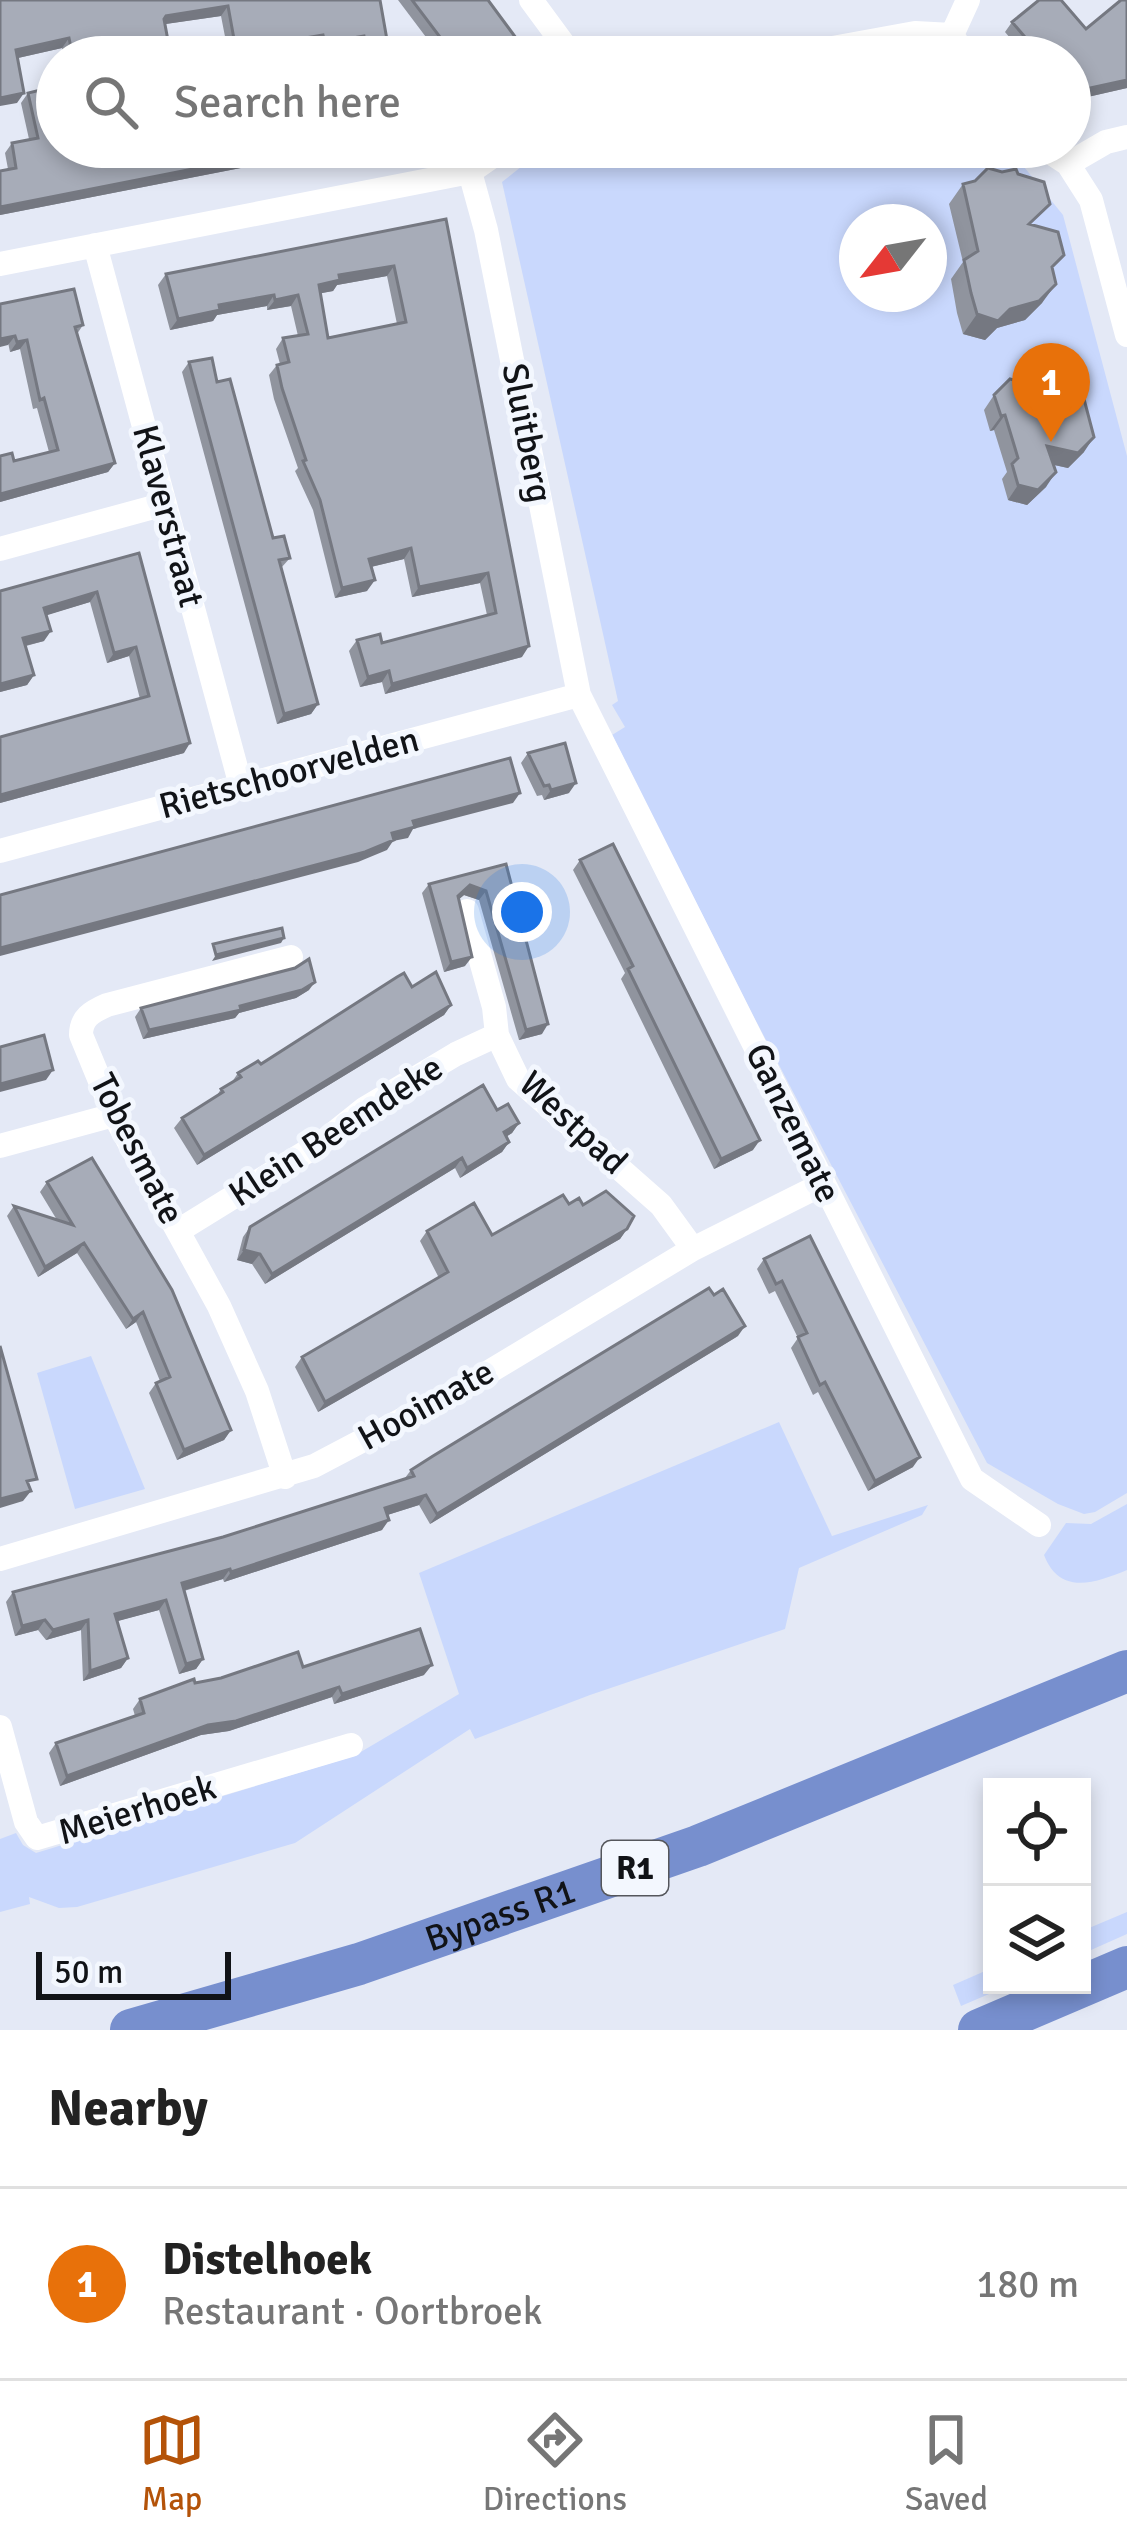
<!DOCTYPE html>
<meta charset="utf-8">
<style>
body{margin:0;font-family:Signika,sans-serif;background:#f2f2f2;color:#222}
.controls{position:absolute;right:36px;bottom:36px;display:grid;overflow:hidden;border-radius:0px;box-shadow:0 6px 18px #0003}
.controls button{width:108px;height:108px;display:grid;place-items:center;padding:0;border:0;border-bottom:3px solid #e0e0e0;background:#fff;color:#222;font:60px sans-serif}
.compass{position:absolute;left:839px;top:204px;width:108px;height:108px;border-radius:50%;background:#fff;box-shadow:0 6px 18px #0003;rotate:239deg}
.scale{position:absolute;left:36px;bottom:30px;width:195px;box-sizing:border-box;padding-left:12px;border:6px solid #111317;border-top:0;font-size:33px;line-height:42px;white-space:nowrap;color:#111317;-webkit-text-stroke:9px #f3f7fe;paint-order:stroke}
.you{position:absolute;left:522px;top:912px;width:42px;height:42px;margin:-30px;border:9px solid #fff;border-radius:50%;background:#1a73e8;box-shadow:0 0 0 18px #1a73e833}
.badge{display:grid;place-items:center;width:78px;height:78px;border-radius:50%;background:#b45309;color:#fff;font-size:39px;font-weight:700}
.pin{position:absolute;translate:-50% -99px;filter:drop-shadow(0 3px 6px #0008)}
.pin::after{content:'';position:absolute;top:63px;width:42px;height:36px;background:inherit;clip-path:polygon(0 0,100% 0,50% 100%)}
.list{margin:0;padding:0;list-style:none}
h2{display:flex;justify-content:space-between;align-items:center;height:156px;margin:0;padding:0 48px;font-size:51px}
h2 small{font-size:39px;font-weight:400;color:#767676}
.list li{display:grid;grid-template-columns:78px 1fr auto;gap:36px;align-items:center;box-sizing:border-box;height:192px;padding:0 48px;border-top:3px solid #e0e0e0}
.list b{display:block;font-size:45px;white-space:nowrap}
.list p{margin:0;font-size:39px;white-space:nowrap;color:#767676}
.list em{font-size:39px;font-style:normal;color:#767676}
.icon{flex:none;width:66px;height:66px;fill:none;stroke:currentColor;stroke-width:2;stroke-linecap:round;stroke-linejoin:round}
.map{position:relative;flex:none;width:1127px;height:2030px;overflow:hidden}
.search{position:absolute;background:#fff;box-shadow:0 6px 18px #0003;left:36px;right:36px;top:36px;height:132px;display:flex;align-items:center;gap:30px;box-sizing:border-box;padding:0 42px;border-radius:66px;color:#767676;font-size:45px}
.sheet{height:348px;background:#fff}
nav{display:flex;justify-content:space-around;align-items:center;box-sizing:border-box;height:168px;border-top:3px solid #e0e0e0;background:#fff;font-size:33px;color:#767676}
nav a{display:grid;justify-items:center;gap:6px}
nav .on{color:#b45309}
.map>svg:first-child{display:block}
.green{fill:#c9d8fd;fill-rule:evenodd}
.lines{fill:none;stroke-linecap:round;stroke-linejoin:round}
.street{stroke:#fff;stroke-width:24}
.highway{stroke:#778fce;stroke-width:42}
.wall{fill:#90949e;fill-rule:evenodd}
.shaded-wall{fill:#757881}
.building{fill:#a7acb8;stroke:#757881;stroke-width:3;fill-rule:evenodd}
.labels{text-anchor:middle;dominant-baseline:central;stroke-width:10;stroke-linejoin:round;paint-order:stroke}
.shield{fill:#f3f7fe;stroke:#55575c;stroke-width:3}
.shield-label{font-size:33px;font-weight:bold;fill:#111317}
.street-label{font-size:36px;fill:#111317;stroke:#f3f7fe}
</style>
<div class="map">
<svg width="1127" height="2030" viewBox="0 0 1127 2030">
<rect width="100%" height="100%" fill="#e4e9f6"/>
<path class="green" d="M546,147H1008L1063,215L1127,456V1493L1095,1512L1084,1514L1058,1504L987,1463L756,1021L612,735L625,727L612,705L618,701L502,182ZM857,222H929V294H857Z
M91,1356L145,1489L75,1509L37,1373Z
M779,1422L832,1536L928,1505L922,1515L799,1568L785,1629L590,1695L475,1739L470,1729L295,1843L77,1907L59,1908L29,1897L30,1904L0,1912V1839L16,1833L23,1845L36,1853L354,1756L459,1694L419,1573Z
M1127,1504V1570C1095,1583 1060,1596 1044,1555L1066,1523L1091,1524Z
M1127,1912V1934L1082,1954V1931Z
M992,1968V1985H1010L961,2006L953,1985Z"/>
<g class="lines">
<path class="street" d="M531,0L573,57
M952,35L968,0
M952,35L966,57
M783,57L915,33L952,35
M1042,147L1068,164L1091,200L1127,335
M1068,164L1106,142L1127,137
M470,172L486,230L579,695L972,1479L1039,1525
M95,245L241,786
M0,264L470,172L506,147
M0,549L165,504
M0,851L579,695
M467,911L494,1007L497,1035L518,1079L661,1205L693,1249
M0,1146L114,1115
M178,1231L324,1141L364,1109L456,1054L497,1035
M285,1477L257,1391L219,1306L114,1115L81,1035C81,1018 91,1012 107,1005L291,957
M0,1559L314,1466L464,1387L693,1249L823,1184
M0,1727L26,1822L37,1838L351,1745"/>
<g class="highway">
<path id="s1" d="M131,2030L359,1964L698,1846L1127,1671"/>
<path d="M979,2030L1127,1967"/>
</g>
</g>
<path class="wall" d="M0,0H380L390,57H360L357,46L319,53L316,44L247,57H229L221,16L165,24L171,57H64L62,48L18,58L17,103Z
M398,0H488L530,57H441Z
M1127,0V88L1070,101V57H1026L1005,32L1012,22L1086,29Z
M28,93L57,147H348L0,215L8,169L5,153L12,143L29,139L21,103Z
M963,184L1034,226L1053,271L1042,303L1025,320L997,328L985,340L963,334L957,313L951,279L963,262L949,204Z
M446,219L522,657L385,694L382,682L360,687L349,651L357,640L382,643L487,615L480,583L412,597L404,559L371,567L367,591L335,598L313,510L295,471L298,468L274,399L269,375L277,365L280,364L276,349L283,338L298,336L291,306L267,310V306L217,315L213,321L170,330L158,285L166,274ZM387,276L397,324L328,338L321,293L333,291L337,285Z
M0,304L83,325L77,334L115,463L108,472L0,502V456L14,461L49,452L37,408L33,409L20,349L10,352Z
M189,362L217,382L273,538L290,558L281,568L318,704L311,714L277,724L182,372Z
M994,395L1041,413L1084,452L1068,468L1054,465L1046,487L1027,505L1008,500L1002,479L1007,472L994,430L990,431L984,410Z
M139,553L184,753L0,803V737L140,699L129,656L107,663L90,602L46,615L44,641L26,646L34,675L27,685L0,692V591Z
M528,753L569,793L544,800L542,795L537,796L521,763Z
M580,860L753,1150L714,1169L621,979L625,973L573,870Z
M506,864L542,1034L519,1040L479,900L464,895L459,899L465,966L444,972L422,893L429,884Z
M412,987L451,1005L444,1015L197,1165L174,1128L182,1118L216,1097L221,1089L232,1082L238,1073L261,1064Z
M309,990L296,998L239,1013L235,1018L143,1039L135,1017L141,1008Z
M497,1110L519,1123L512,1133L506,1137L509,1142L502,1152L460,1178L455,1168L265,1284L252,1264L237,1260L243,1237L250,1227Z
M47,1182L231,1430L224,1440L177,1460L149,1393L156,1383L160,1381L136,1322L126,1329L77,1253L38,1277L7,1216L14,1206L57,1220L40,1192Z
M569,1204L583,1205L627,1229L620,1239L318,1412L295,1367L302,1357L439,1278L420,1241L427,1231L492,1235Z
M810,1236L913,1467L868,1491L818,1392L813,1395L791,1348L798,1338L775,1291L769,1294L757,1269L764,1259Z
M738,1336L430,1524L419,1505L387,1515L382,1530L224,1582L223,1579L184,1591L203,1659L196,1669L179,1674L159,1610L117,1621L128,1658L121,1668L83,1681L81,1630L46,1640L38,1630L15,1636L6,1602L13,1592L223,1537L405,1478L411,1470Z
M303,1667L424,1675L334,1704L332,1697L229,1731L201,1735L60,1786L49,1753L56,1743L135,1716L133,1709L140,1699L195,1683Z"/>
<path class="shaded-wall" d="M228,6L221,16L159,25L166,16Z
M323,35L316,44L247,57H231L236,50Z
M364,36L357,46L319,53L325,43Z
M69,38L62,48L9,60L16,50Z
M1127,80V88L1070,101L1072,92Z
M24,93L17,103L0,106V98Z
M305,147H348L0,215V207Z
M394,266L387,276L337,285L333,291L312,295L319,285L339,275Z
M1056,284L1042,303L1025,320L997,328L985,340L963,334L977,314L1010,309Z
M274,295L267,306L217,315L213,321L170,330L178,319L219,305Z
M298,295L291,306L267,310L275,300Z
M15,336L8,345L0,347V339Z
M27,340L20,349L10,352L17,342Z
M1005,415L994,430L990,431L1001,416Z
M1094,437L1084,452L1068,468L1037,461L1047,446Z
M115,463L108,472L0,502V494Z
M1056,472L1046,487L1027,505L1008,500L1018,485Z
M411,548L404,559L362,569L369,559Z
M488,573L480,583L412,597L419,587Z
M375,580L367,591L335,598L342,588Z
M97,592L90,602L38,618L44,608Z
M51,631L44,641L16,648L23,638Z
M529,646L522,657L385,694L392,684Z
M136,647L129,656L107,663L114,653Z
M389,671L382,682L360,687L368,677Z
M34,675L27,685L0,692V684Z
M318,704L311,714L277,724L284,714Z
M190,743L184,753L0,803V795Z
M576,783L569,793L544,800L551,790Z
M520,793L513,803L413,829L408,838L393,841L387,850L358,862L0,956V948L392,833L413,821Z
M470,885L486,891L479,900L464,895L451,906L458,896Z
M284,938L281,943L212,961L216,955Z
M472,957L465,966L444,972L451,962Z
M315,982L309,990L296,998L239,1013L235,1018L143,1039L149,1030L240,1006Z
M451,1005L444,1015L197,1165L204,1155Z
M548,1024L542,1034L519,1040L526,1030Z
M53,1070L46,1080L0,1092V1084Z
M519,1123L512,1133L496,1143L504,1132Z
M760,1140L753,1150L714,1169L721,1159Z
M509,1142L502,1152L460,1178L467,1168Z
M462,1158L455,1168L265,1284L272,1274Z
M627,1229L620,1239L318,1412L325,1402Z
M84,1243L77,1253L38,1277L45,1267Z
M244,1250L260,1254L252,1264L237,1260Z
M143,1312L136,1322L126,1329L133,1319Z
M745,1326L738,1336L430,1524L437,1514Z
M231,1430L224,1440L177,1460L184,1450Z
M920,1457L913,1467L868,1491L875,1481Z
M31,1491L23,1501L0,1508V1499Z
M426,1495L419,1505L378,1518L385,1508Z
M389,1520L382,1530L224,1582L231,1572Z
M230,1569L223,1579L175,1593L182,1583Z
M161,1600H166L159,1610L107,1624L115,1614Z
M45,1620L38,1630L15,1636L22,1626Z
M88,1620L81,1630L46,1640L53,1630Z
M128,1658L121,1668L83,1681L90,1671Z
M203,1659L196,1669L179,1674L186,1664Z
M432,1665L424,1675L334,1704L342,1694Z
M339,1687L332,1697L229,1731L201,1735L60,1786L67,1776L208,1725Z"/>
<path class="building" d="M0,0H380L390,57H369L364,36L325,43L323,35L236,50L228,6L166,16L164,19L171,57H73L69,38L16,50L24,93L0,98Z
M412,0H488L530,57H455Z
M1039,0H1061L1086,29L1121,0H1127V80L1072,92L1070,90V57H1042L1012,22Z
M57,86V147H305L0,207V171L16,168L12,143L38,138L28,93Z
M988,168L1002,172L1016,169L1018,174L1044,182L1050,204L1029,224L1058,232L1064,255L1052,267L1056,284L1039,301L1010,309L998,321L977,314L971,293L964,260L978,251L963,184L975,181Z
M446,219L529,646L392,684L389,671L368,677L357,640L380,634L382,643L496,613L488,573L419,587L411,548L369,559L375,580L342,588L320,500L303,461L306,460L282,388L277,365L289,362L283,338L308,334L298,295L275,300L274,295L219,305L220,310L178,319L166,274ZM394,266L406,322L328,338L319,285L340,280L339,275Z
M74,289L83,325L75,327L115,463L0,494V456L12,453L14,461L58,450L44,398L40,400L27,340L17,342L15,336L0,339V304Z
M212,358L217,382L230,379L273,538L284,536L290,558L279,560L318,704L284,714L189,362Z
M1010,379L1033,385L1041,413L1062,393L1084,399L1094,437L1078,453L1047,446L1056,472L1038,490L1018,485L1012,464L1018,458L1005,415L1001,416L994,395Z
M139,553L190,743L0,795V737L149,696L136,647L114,653L97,592L44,608L51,631L23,638L34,675L0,684V591Z
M565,743L576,783L551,790L549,785L544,786L528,753Z
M510,758L520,793L413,821L415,827L392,833L394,840L365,852L0,948V895Z
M613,844L760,1140L721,1159L628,969L633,966L580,860Z
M506,864L548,1024L526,1030L486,891L470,885L458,896L472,957L451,962L429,884Z
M282,928L284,938L216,955L213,944Z
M309,959L315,982L302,990L240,1006L241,1010L149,1030L141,1008L295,968Z
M436,972L451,1005L204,1155L182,1118L223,1092L221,1089L241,1077L238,1073L258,1061L261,1064L397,977L404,973L412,987Z
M44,1035L53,1070L0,1084V1047Z
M483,1085L497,1110L508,1104L519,1123L504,1132L509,1142L467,1168L462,1158L272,1274L260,1254L244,1250L250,1227Z
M92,1158L172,1290L231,1430L184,1450L156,1383L170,1377L143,1312L133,1319L84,1243L45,1267L14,1206L73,1225L47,1182Z
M606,1191L634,1216L627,1229L325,1402L302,1357L448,1272L427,1231L474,1203L492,1235L563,1195L569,1204L579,1198L583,1205Z
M810,1236L920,1457L875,1481L825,1382L820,1385L798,1337L807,1333L782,1281L776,1284L764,1259Z
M709,1288L714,1295L723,1289L745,1326L437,1514L426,1495L385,1508L389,1520L231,1572L230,1569L182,1583L203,1659L186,1664L166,1600L115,1614L128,1658L90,1671L88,1620L53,1630L45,1620L22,1626L13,1592L223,1537L414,1476L411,1470L433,1456Z
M0,1346L37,1479L27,1481L31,1491L0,1499Z
M420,1629L432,1665L342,1694L339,1687L236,1721L208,1725L67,1776L56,1743L144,1713L140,1699L194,1679L195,1683L221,1678L298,1652L303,1667Z"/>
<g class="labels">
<rect class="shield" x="602" y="1841" width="66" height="54" rx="9"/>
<g class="shield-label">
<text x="635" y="1868">R1</text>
</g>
<g class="street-label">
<text transform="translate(527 433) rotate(79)">Sluitberg</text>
<text transform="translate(168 516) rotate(75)">Klaverstraat</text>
<text transform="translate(289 773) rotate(-15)">Rietschoorvelden</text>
<text transform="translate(573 1123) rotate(43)">Westpad</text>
<text transform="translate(793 1123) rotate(64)">Ganzemate</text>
<text transform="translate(336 1131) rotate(-33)">Klein Beemdeke</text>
<text transform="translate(137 1149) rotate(63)">Tobesmate</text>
<text transform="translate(426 1405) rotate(-29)">Hooimate</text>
<text transform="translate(137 1810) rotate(-17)">Meierhoek</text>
<text stroke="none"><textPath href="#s1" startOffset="387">Bypass R1</textPath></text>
</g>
</g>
</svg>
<div class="controls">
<button><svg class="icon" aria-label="locate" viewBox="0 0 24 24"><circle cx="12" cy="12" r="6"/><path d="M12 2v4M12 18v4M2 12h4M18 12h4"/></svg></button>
<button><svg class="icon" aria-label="layers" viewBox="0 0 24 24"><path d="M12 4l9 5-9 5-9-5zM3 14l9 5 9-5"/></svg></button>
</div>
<svg class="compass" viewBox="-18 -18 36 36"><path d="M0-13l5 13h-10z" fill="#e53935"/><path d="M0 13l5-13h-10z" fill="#767676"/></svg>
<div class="scale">50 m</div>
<div class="you"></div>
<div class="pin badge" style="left:1051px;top:442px;background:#e8710a">1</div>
<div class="search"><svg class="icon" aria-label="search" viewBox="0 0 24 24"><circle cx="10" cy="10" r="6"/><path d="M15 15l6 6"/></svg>Search here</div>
</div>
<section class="sheet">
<h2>Nearby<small></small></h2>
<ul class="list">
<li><span class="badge" style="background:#e8710a">1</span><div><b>Distelhoek</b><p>Restaurant · Oortbroek</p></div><em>180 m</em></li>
</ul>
</section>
<nav>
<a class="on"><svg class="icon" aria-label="map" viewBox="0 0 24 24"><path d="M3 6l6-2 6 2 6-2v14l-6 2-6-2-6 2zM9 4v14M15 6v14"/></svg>Map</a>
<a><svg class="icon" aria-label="directions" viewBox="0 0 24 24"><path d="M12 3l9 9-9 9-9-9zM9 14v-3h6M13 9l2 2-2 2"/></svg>Directions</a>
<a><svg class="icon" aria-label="saved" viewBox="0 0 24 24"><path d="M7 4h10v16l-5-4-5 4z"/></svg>Saved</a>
</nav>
